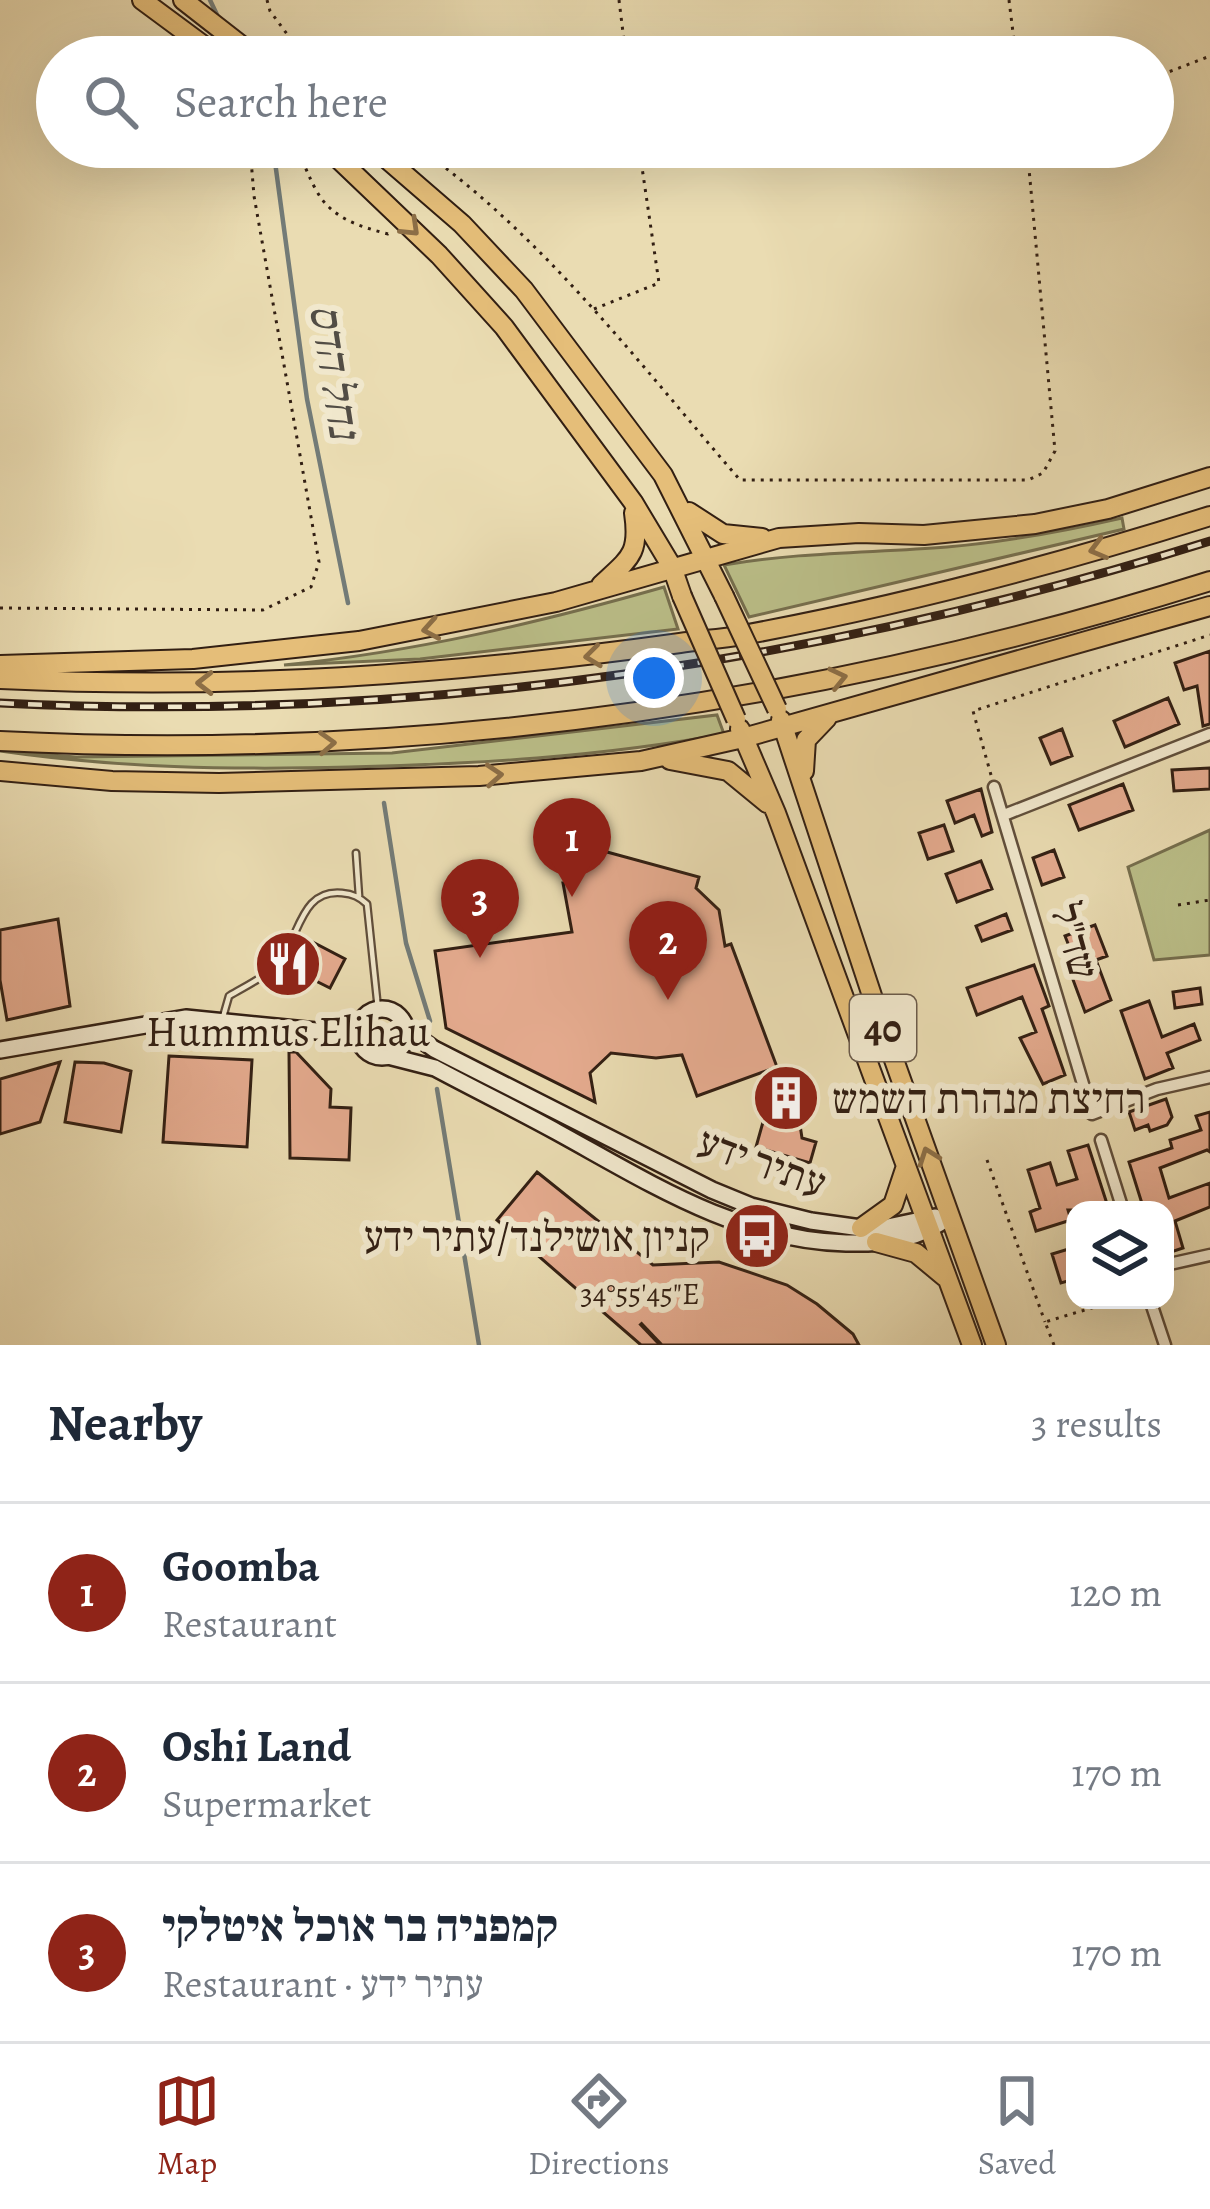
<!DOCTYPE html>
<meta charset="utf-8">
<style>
body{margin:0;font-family:Alegreya,"Frank Ruhl Libre",serif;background:#f2f2f3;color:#1f2937}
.controls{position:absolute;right:36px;bottom:36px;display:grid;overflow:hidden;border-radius:24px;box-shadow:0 12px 48px #0002}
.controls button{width:108px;height:108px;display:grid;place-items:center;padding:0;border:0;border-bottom:3px solid #e0e1e3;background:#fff;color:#1f2937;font:60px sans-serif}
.you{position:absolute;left:654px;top:678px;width:42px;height:42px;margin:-30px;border:9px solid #fff;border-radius:50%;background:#1a73e8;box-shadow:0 0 0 18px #1a73e833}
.badge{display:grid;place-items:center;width:78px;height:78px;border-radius:50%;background:#8f2418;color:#fff;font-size:39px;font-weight:700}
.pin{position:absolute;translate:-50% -99px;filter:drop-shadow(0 3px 6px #0008)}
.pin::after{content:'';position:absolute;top:63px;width:42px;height:36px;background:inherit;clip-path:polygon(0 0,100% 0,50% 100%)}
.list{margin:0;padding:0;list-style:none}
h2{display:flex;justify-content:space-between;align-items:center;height:156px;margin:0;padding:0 48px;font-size:51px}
h2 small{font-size:39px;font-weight:400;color:#747a83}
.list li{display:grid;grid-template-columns:78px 1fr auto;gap:36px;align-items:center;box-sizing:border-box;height:180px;padding:0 48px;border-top:3px solid #e0e1e3}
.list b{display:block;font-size:45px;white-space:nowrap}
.list p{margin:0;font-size:39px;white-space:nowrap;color:#747a83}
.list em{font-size:39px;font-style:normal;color:#747a83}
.icon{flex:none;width:66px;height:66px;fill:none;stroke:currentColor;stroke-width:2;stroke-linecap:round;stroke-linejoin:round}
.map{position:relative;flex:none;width:1210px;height:1345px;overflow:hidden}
.search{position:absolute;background:#fff;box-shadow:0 12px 48px #0002;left:36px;right:36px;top:36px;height:132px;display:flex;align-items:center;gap:30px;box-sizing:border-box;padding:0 42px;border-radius:66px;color:#747a83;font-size:45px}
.sheet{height:696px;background:#fff}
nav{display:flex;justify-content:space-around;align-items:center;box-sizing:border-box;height:168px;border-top:3px solid #e0e1e3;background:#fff;font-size:33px;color:#747a83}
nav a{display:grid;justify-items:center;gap:6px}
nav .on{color:#8f2418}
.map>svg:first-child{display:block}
.green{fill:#bbbf89;stroke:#766f4e;stroke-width:3}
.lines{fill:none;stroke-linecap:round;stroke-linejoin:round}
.stream{stroke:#737b77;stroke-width:4.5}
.building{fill:#e5ab8f;stroke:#321f13;stroke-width:3}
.lane-casing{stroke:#604e3b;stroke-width:9}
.street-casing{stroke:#604e3b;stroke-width:15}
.secondary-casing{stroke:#321f13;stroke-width:20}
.highway-casing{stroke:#321f13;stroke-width:22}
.path{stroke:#321f13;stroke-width:3;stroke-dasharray:3 6;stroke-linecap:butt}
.lane{stroke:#f1e8cd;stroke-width:4.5}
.street{stroke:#f1e8cd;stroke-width:10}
.secondary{stroke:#f1e8cd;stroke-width:15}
.highway{stroke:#e5be79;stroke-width:18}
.rail-casing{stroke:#321f13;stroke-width:9}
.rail{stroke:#f1e8cd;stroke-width:4.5;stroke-dasharray:14;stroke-linecap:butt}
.highway-bridge-casing{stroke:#321f13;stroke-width:22;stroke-linecap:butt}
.highway-bridge{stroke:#e5be79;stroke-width:18}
.oneway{stroke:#8c6e46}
.ticks{fill:none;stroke:#321f13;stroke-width:4.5}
.labels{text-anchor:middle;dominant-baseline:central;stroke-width:12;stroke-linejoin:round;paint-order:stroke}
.shield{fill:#f1e8cd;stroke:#6b5b4b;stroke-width:3}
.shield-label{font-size:39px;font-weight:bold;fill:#321f13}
.street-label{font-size:42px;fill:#321f13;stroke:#f1e8cd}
.poi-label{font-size:42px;fill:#321f13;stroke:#f1e8cd}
.water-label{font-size:45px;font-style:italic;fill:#524d45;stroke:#f1e8cd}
.ticks-label{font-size:30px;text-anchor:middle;fill:#321f13;stroke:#f1e8cd;stroke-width:12;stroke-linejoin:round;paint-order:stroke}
</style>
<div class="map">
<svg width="1210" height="1345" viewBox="0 0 1210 1345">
<rect width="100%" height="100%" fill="#eadcb2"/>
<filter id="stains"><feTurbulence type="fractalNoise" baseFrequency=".00167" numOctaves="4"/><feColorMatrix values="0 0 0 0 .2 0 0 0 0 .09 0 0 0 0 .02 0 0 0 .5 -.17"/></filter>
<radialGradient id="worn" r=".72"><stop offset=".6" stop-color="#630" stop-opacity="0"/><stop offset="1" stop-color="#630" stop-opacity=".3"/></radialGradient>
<path class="green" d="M1122,518L1124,529L749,617L724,565C799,552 872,553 947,547C1006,542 1065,531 1122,518Z
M664,587L678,629L420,659L284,665C414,652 538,623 664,587Z
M717,715L724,734C599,757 475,764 349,767C231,770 117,768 0,751L76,757L392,753Z
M1210,830V955L1154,960L1128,867Z"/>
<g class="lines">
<path class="stream" d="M210,0L219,19
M273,147L307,399L348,603
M384,803L406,943L430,1021
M437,1089L479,1345"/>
</g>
<path class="building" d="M1210,651V724L1203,726L1197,686L1184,690L1175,663Z
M1168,698L1179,724L1125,747L1114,721Z
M1062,729L1072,756L1051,764L1040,738Z
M1210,768V789L1174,791L1172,770Z
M1123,784L1133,810L1079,830L1069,805Z
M981,789L992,832L982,836L974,815L955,823L947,801Z
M944,825L953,851L928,859L919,833Z
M596,849L699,877L696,888L719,910L725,946L731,944L777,1067L697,1096L682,1055L656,1058L611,1053L590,1073L595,1102L446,1028L435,951L572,932L563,883H571L567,858L595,854Z
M1054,850L1064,877L1042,885L1033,858Z
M981,861L992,889L957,902L946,874Z
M1006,914L1012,930L982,941L976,926Z
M58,919L70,1006L7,1020L0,980V930Z
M1095,925L1107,956L1096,960L1111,1000L1085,1012L1072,977L1080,974L1065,936Z
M305,938L345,959L330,988L290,968Z
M1034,965L1049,1006L1042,1009L1065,1075L1043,1084L1020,1038L1036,1032L1022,997L977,1015L967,988Z
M1200,988L1202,1004L1175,1008L1173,992Z
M1149,1001L1162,1037L1194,1024L1200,1040L1167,1053L1173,1068L1145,1079L1121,1011Z
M289,1052H296L331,1089L330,1107L351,1108L349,1160L290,1158Z
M169,1056L252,1060L247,1147L163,1142Z
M60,1062L40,1122L0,1134V1079Z
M75,1062L104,1063L131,1071L121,1132L65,1122Z
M809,1086L811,1102L797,1105L802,1138L816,1142L810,1163L756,1147L765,1115L762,1094Z
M1166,1099L1172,1117L1167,1125L1150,1131L1148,1125L1135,1130L1129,1112Z
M1210,1112V1152L1207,1150L1160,1168L1169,1198L1210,1183V1207L1175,1221L1183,1248L1165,1254V1210H1144L1129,1162L1172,1148L1170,1140L1201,1130L1196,1116Z
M1088,1145L1109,1210H1068L1071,1220L1036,1231L1030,1212L1040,1208L1028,1170L1050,1163L1057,1185L1077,1179L1068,1151Z
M537,1172L653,1265L719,1262L787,1285L817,1304L853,1334L859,1345H641L497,1220Z
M1072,1248L1075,1279L1061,1283L1052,1254Z"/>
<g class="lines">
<g class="lane-casing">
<path id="lane" d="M356,853L359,896
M223,1017L229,996C249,984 269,976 282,957C300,933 302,889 342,893C353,894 359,897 367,904L378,1009"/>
</g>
<g class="street-casing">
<path id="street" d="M994,787L1092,1114L1157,1089L1210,1077
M1004,815L1210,734
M1101,1140L1123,1210
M1165,1265L1210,1255
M1150,1300L1165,1345"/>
</g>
<g class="secondary-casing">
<path id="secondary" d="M358 1033a24 24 0 1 1 48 0a24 24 0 1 1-48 0Z
M405,1028L434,1049L712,1190L751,1206L811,1221L861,1228H883L935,1217
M0,1050L186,1018L357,1035
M388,1056L435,1068C476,1090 517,1110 557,1132C650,1183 737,1240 846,1243C884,1244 919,1240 950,1216"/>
</g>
<g class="highway-casing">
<path id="highway" d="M142,0L219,57
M183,0L256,57
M326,147L439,255L504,327L633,502L672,567L682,596
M373,147L462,224L524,290L663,475L724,596
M689,512L723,534L762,538
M601,585C630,558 640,554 634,513
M0,665L193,659L359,641L556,602L779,538L859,533L924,535L1035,524L1108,509L1210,477
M0,679C235,690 448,675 680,643C701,640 722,639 743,635C900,606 1058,564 1210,516
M781,720L883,1029L996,1345
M740,729L776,813L972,1345
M0,741C413,762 816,705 1210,581
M670,760L728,771L767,803
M0,771L112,781L219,783L479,776L641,761L743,738L1210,606
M804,771L806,740L827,718
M861,1228L893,1205L905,1169
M876,1242L916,1253L945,1277"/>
</g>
<path class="path" d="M267,0L270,11L304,57
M619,0L626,57
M1009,0L1016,57
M1153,78L1210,56
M290,147C305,160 306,172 315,188C330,218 358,226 388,234L391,231
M417,147C542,234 641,366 740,480H1028L1043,473L1055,451L1027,147
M594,309L659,283L639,147
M0,608L263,610L311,587L319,562L254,196L250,147
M991,775L973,711L1210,635
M1178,905L1210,900
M987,1160L1045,1322
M1054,1345L1045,1322L1118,1300"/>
<use href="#lane" class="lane"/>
<use href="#street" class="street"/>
<use href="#secondary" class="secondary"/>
<use href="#highway" class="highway"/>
<g class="rail-casing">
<path id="rail" d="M0,703C411,723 818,664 1210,541"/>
</g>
<use href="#rail" class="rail"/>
<g class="highway-bridge-casing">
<path id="highway-bridge" d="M682,596L736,719
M724,596L777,709"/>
</g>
<use href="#highway-bridge" class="highway-bridge"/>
</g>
<defs><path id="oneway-chevron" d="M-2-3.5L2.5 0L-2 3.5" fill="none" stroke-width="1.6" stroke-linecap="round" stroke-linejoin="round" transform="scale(3)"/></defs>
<g class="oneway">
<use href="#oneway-chevron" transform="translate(411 228) rotate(44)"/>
<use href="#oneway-chevron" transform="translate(1098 549) rotate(165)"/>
<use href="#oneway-chevron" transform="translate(431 629) rotate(170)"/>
<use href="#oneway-chevron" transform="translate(593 656) rotate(173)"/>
<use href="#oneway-chevron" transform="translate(838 678) rotate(-13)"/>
<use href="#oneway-chevron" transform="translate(205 683) rotate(180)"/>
<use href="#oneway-chevron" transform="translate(327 743) rotate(-3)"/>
<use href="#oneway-chevron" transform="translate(494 775) rotate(-4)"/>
<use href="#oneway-chevron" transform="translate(928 1156) rotate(-110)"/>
</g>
<path class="ticks" d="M640,1323L661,1345"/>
<defs>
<g id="restaurant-disc" transform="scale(3.45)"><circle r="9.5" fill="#8f2418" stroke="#f1e8cd"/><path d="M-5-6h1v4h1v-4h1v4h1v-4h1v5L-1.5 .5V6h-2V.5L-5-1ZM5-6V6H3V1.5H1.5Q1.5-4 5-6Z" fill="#fff"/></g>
<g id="building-disc" transform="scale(3.45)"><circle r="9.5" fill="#8f2418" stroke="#f1e8cd"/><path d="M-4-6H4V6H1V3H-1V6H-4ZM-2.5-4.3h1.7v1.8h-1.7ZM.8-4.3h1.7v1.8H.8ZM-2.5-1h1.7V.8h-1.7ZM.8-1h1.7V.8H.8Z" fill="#fff"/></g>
<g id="bus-disc" transform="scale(3.45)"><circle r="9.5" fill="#8f2418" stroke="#f1e8cd"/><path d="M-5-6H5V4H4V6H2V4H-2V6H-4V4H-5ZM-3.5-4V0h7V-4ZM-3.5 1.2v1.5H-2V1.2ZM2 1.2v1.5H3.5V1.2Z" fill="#fff"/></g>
</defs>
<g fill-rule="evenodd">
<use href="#restaurant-disc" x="288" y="964"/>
<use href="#building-disc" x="786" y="1098"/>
<use href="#bus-disc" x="757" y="1236"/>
</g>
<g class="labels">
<rect class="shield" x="850" y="995" width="66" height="66" rx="9"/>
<g class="shield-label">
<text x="883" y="1028">40</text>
</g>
<g class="street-label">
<text transform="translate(1075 941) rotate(74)">שד"ל</text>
<text transform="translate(762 1162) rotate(20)">עתיר ידע</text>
</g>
<g class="poi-label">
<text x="288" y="1031">Hummus Elihau</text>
<text x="832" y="1098" text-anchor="start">רחיצת מנהרת השמש</text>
<text x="710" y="1236" text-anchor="end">קניון אושילנד/עתיר ידע</text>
</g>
<g class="water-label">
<text transform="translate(335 371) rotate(81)">נחל הדס</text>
</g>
</g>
<g class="ticks-label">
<text x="640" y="1304">34°55'45"E</text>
</g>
<rect width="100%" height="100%" filter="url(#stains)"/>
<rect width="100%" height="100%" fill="url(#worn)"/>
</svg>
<div class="controls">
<button><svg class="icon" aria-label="layers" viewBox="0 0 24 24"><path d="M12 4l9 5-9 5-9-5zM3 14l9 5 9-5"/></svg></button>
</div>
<div class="you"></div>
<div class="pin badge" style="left:572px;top:897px">1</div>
<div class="pin badge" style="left:668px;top:1000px">2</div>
<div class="pin badge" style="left:480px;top:958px">3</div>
<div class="search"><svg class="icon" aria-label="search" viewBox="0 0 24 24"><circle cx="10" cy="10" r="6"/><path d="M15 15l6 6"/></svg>Search here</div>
</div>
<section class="sheet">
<h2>Nearby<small>3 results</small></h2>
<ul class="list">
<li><span class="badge">1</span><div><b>Goomba</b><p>Restaurant</p></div><em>120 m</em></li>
<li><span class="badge">2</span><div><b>Oshi Land</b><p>Supermarket</p></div><em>170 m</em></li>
<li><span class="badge">3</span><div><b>קמפניה בר אוכל איטלקי</b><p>Restaurant · עתיר ידע</p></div><em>170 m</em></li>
</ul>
</section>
<nav>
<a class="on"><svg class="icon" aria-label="map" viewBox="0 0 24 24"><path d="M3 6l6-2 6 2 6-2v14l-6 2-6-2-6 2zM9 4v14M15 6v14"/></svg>Map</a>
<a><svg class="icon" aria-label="directions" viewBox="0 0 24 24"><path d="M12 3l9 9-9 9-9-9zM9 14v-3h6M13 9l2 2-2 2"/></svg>Directions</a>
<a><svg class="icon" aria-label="saved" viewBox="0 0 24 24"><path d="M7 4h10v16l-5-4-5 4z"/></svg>Saved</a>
</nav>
